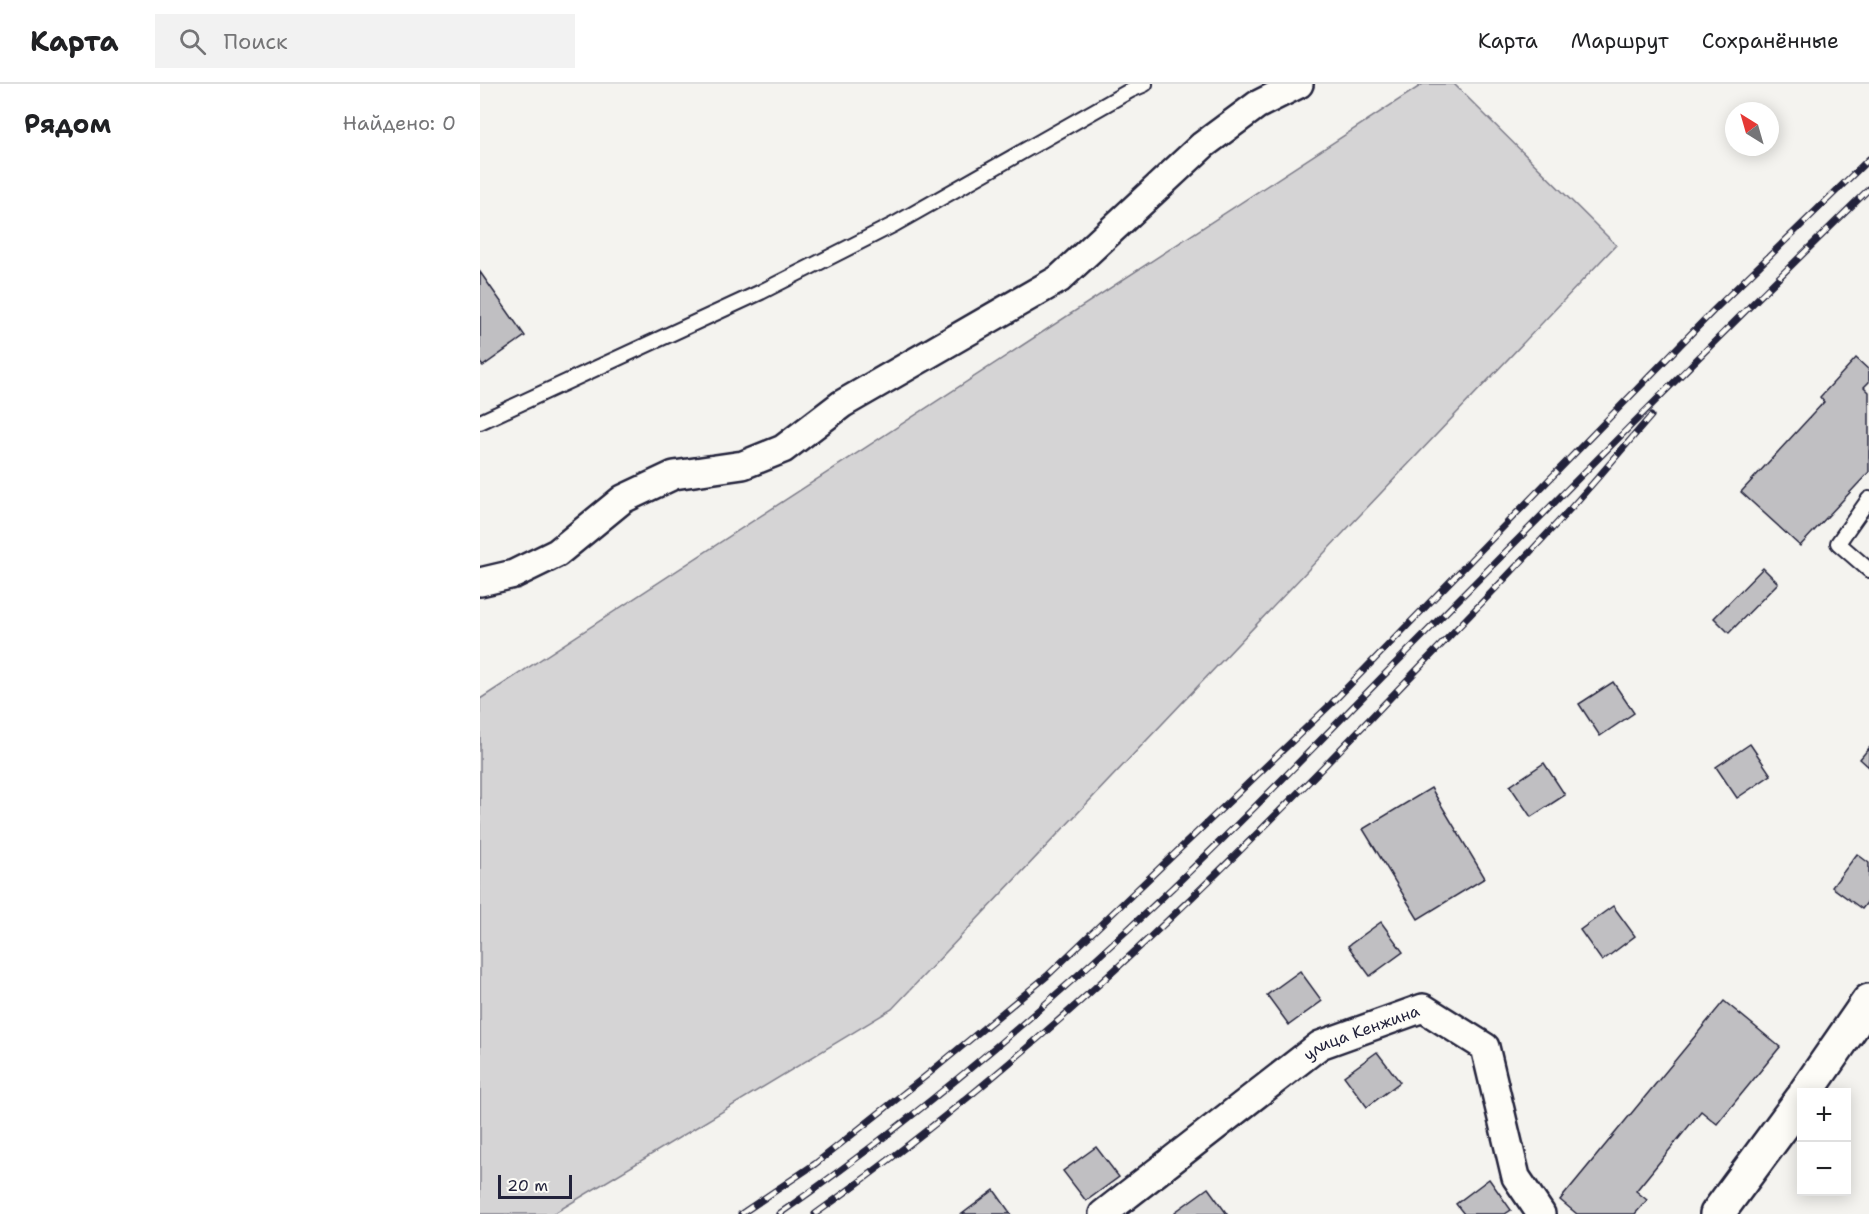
<!DOCTYPE html>
<html lang="ru">
<meta charset="utf-8">
<style>
body{margin:0;font-family:"Shantell Sans",sans-serif;background:#f2f2f2;color:#202124}
.controls{position:absolute;right:18px;bottom:18px;display:grid;overflow:hidden;border-radius:0px;box-shadow:0 3px 15px #0003}
.controls button{width:54px;height:54px;display:grid;place-items:center;padding:0;border:0;border-bottom:2px solid #e0e0e0;background:#fff;color:#202124;font:30px sans-serif}
.compass{position:absolute;left:1245px;top:18px;width:54px;height:54px;border-radius:50%;background:#fff;box-shadow:0 3px 15px #0003;rotate:323deg}
.scale{position:absolute;left:18px;bottom:15px;width:74px;box-sizing:border-box;padding-left:6px;border:3px solid #22223b;border-top:0;font-size:16px;line-height:21px;white-space:nowrap;color:#22223b;-webkit-text-stroke:4px #fdfcf7;paint-order:stroke}
.list{margin:0;padding:0;list-style:none}
h2{display:flex;justify-content:space-between;align-items:center;height:78px;margin:0;padding:0 24px;font-size:26px}
h2 small{font-size:20px;font-weight:400;color:#757577}
.icon{flex:none;width:33px;height:33px;fill:none;stroke:currentColor;stroke-width:2;stroke-linecap:round;stroke-linejoin:round}
.map{position:relative;flex:none;width:1389px;height:1130px;overflow:hidden}
header{display:flex;align-items:center;gap:36px;box-sizing:border-box;height:84px;padding:0 30px;background:#fff;border-bottom:2px solid #e0e0e0}
header strong{font-size:28px}
nav{display:flex;gap:33px;margin-inline-start:auto;font-size:21px}
.search{width:420px;height:54px;background:#f2f2f2;display:flex;align-items:center;gap:15px;box-sizing:border-box;padding:0 21px;border-radius:0px;color:#757577;font-size:22px}
main{display:flex}
aside{flex:1;background:#fff}
.map>svg:first-child{display:block}
.green{fill:#d5d4d5;stroke:#7c7b88;stroke-width:1.5}
.building{fill:#c0bfc2;stroke:#22223b;stroke-width:1.5}
.lines{fill:none;stroke-linecap:round;stroke-linejoin:round}
.lane-casing{stroke:#22223b;stroke-width:18}
.street-casing{stroke:#22223b;stroke-width:32}
.primary-casing{stroke:#22223b;stroke-width:38}
.lane{stroke:#fdfcf7;stroke-width:14}
.street{stroke:#fdfcf7;stroke-width:27}
.primary{stroke:#fdfcf7;stroke-width:33}
.rail-casing{stroke:#22223b;stroke-width:7}
.rail{stroke:#fdfcf7;stroke-width:4.5;stroke-dasharray:14;stroke-linecap:butt}
.labels{text-anchor:middle;dominant-baseline:central;stroke-width:6;stroke-linejoin:round;paint-order:stroke}
.street-label{font-size:16px;fill:#22223b;stroke:#fdfcf7}
</style>
<header>
<strong>Карта</strong>
<div class="search"><svg class="icon" aria-label="search" viewBox="0 0 24 24"><circle cx="10" cy="10" r="6"/><path d="M15 15l6 6"/></svg>Поиск</div>
<nav><a>Карта</a><a>Маршрут</a><a>Сохранённые</a></nav>
</header>
<main>
<aside>
<h2>Рядом<small>Найдено: 0</small></h2>
<ul class="list">
</ul>
</aside>
<div class="map">
<svg width="1389" height="1130" viewBox="0 0 1389 1130">
<rect width="100%" height="100%" fill="#f4f3ef"/>
<filter id="ink" filterUnits="userSpaceOnUse"><feTurbulence type="fractalNoise" baseFrequency=".0167" numOctaves="2"/><feDisplacementMap in="SourceGraphic" scale="12" xChannelSelector="R" yChannelSelector="G"/><feConvolveMatrix kernelMatrix="1 2 1 2 8 2 1 2 1" color-interpolation-filters="sRGB"/></filter>
<g filter="url(#ink)">
<path class="green" d="M943,0H974L1136,161L412,925L73,1130H0V615Z"/>
<path class="building" d="M0,188L45,252L3,282L0,279Z
M1376,274L1389,286V298L1384,303L1389,308V388L1320,462L1261,408L1344,318L1340,313Z
M1283,484L1298,499L1249,549L1234,534Z
M1133,598L1154,629L1120,652L1099,620Z
M1270,660L1291,691L1257,714L1236,683Z
M1389,664V683L1380,675Z
M1064,679L1085,711L1051,733L1030,702Z
M951,704L1005,794L938,835L883,745Z
M1377,770L1389,779V816L1382,825L1352,803Z
M1133,822L1155,852L1122,877L1100,846Z
M901,838L923,868L890,892L868,862Z
M820,887L842,917L809,941L787,911Z
M1244,917L1300,963L1237,1040L1221,1027L1156,1107L1167,1116L1155,1130H1097L1080,1116Z
M897,968L920,998L887,1023L864,992Z
M616,1063L639,1093L606,1117L583,1087Z
M1009,1095L1031,1126L1025,1130H984L976,1120Z
M728,1104L747,1130H696L695,1128Z
M514,1106L531,1130H482Z"/>
<g class="lines">
<g class="lane-casing">
<path id="lane" d="M0,338L281,208L415,140L651,6L665,0
M1389,415L1358,459L1389,486"/>
</g>
<g class="street-casing">
<g id="street">
<path d="M0,498L34,490L77,469L143,415L194,391L263,381L303,365L362,320L579,195L723,61L777,21L819,0"/>
<path id="s1" d="M623,1130L840,961L943,924L1005,963L1036,1093L1061,1130"/>
</g>
</g>
<g class="primary-casing">
<path id="primary" d="M1326,1008L1389,917
M1237,1130L1322,1015"/>
</g>
<use href="#lane" class="lane"/>
<use href="#street" class="street"/>
<use href="#primary" class="primary"/>
<g class="rail-casing">
<path id="rail" d="M261,1130L335,1080L447,991L567,892L851,620L1234,226L1389,75
M299,1130C420,1046 535,950 643,850C736,765 823,674 910,585C1069,424 1227,263 1389,105
M335,1130C546,981 732,800 910,614C970,551 1032,489 1091,424C1118,394 1144,363 1171,332"/>
</g>
<use href="#rail" class="rail"/>
</g>
</g>
<g class="labels">
<g class="street-label">
<text stroke="none"><textPath href="#s1" startOffset="318">улица Кенжина</textPath></text>
</g>
</g>
</svg>
<div class="controls">
<button>+</button>
<button>−</button>
</div>
<svg class="compass" viewBox="-18 -18 36 36"><path d="M0-13l5 13h-10z" fill="#e53935"/><path d="M0 13l5-13h-10z" fill="#757577"/></svg>
<div class="scale">20 m</div>
</div>
</main>
